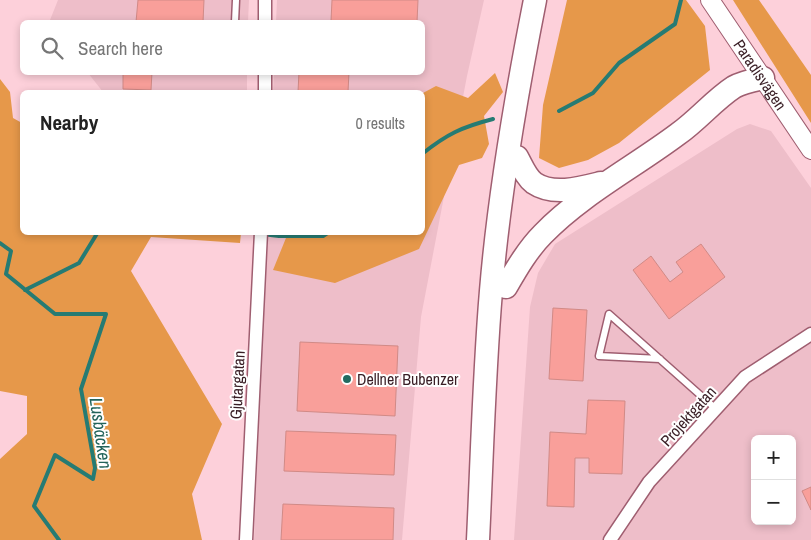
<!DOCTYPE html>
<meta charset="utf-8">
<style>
body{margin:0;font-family:"Archivo Narrow",sans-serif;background:#f6f6f6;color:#222}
.controls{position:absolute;right:15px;bottom:15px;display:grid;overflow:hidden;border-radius:8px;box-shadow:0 2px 8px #0003}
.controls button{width:45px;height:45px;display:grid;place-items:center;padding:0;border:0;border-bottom:1px solid #e0e0e0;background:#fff;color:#222;font:25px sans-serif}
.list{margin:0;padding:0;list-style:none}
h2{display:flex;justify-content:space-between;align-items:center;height:65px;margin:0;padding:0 20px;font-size:21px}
h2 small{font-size:16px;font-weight:400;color:#767676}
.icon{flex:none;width:28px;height:28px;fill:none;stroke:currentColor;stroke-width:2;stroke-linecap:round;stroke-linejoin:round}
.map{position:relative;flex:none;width:811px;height:540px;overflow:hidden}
.search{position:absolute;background:#fff;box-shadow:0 2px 8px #0003;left:20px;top:20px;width:405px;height:55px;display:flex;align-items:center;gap:12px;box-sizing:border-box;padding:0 18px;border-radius:8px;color:#767676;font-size:19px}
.panel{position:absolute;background:#fff;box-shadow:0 2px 8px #0003;left:20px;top:90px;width:405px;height:145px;border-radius:8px}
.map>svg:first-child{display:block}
.built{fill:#eebec9;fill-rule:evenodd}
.green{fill:#e6984a}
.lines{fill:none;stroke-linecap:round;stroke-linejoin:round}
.stream{stroke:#267b73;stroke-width:4}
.building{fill:#f99f9a;stroke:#d18a86}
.lane-casing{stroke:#9f5e70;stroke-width:9}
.street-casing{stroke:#9f5e70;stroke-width:15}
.secondary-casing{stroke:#9f5e70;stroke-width:20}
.highway-casing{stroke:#9f5e70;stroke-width:25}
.lane{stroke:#fff;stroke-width:6}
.street{stroke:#fff;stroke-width:12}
.secondary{stroke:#fff;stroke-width:18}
.highway{stroke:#fff;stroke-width:22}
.poi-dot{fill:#236b61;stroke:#fff;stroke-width:2}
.labels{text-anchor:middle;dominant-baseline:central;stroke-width:4;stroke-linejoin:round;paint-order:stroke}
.street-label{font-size:16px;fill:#391e25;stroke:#fff}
.poi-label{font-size:16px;fill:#391e25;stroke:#fff;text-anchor:start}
.water-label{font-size:18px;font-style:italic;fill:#22635a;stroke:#fff}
</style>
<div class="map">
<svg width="811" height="540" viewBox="0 0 811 540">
<rect width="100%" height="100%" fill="#fdd0da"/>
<path class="built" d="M58,0H249L248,22H52L50,20Z
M277,0H484L467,76L421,317L402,540H254L267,233L422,232V92H273L274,73L422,72V22H276Z
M88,73H247V92H103Z
M750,124L771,131L811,188V540H514L530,307L538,273L555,244L737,129ZM755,439H792V521H755Z"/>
<path class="green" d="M567,0H686L705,26L710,70L619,143L588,160L559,168L539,158L543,105Z
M733,0H759L811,75V123Z
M495,73L503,92L484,116L489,144L482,158L459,165L419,249L335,283L273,270L288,233L422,232L423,93L436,86L468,98Z
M0,79L10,92L13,118L22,123V232L241,233L240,243L151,237L131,271L222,424L192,494L202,540H0V459L27,434V396L0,391Z"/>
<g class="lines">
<path class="stream" d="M559,111L593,93L619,63L675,24L681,0
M422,154C447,134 462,127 493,119
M262,234L279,236H323L329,232
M0,243L11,251L6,274L55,314H106L81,389L95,468L93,479L55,455L34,506L59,540
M25,290L79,263L98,232"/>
</g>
<path class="building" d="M138,0H204L203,22H136Z
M332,0H418L417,22L331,21Z
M123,72H152L151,90L123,89Z
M299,72H349L348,92H298Z
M701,244L725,277L669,319L633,270L651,256L670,282L683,272L676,262Z
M553,308L587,310L583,381L549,379Z
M300,342L398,346L395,416L297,411Z
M588,400L625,401L622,474L589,473V458H575L574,507L547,506L550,432L586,434Z
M286,431L396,435L394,475L284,471Z
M811,487V510L802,491Z
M283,504L394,508L393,540H281Z"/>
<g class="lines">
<g class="lane-casing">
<path id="lane" d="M235,22L236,0
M660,359L599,356L609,314L716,409"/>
</g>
<g class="street-casing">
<path id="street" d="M265,22V0
M265,92V72
M246,540L261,232
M610,540L649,482L745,377L811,334"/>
</g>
<g class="secondary-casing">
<g id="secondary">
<path id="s1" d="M710,0L811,150"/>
</g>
</g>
<g class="highway-casing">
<path id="highway" d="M517,157C522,166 526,177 534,183C553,196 581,188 601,183
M506,287C517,268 528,249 543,234C582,194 634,167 678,134C698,120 714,100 734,87C743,82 754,80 763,78
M478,540C482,457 484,374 491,291C499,193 516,96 535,0"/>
</g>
<use href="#lane" class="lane"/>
<use href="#street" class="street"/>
<use href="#secondary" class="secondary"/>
<use href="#highway" class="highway"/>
</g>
<circle class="poi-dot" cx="347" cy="379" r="5"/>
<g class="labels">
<g class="street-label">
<text stroke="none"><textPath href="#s1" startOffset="90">Paradisvägen</textPath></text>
<text transform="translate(237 385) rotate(-87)">Gjutargatan</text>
<text transform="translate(688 416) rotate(-48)">Projektgatan</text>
</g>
<g class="poi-label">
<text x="357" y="379">Dellner Bubenzer</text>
</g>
<g class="water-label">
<text transform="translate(101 433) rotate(82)">Lusbäcken</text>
</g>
</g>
</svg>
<div class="controls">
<button>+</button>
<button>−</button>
</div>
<div class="search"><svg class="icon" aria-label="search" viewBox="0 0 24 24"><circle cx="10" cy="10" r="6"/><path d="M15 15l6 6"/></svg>Search here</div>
<section class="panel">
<h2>Nearby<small>0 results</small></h2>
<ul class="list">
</ul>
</section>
</div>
